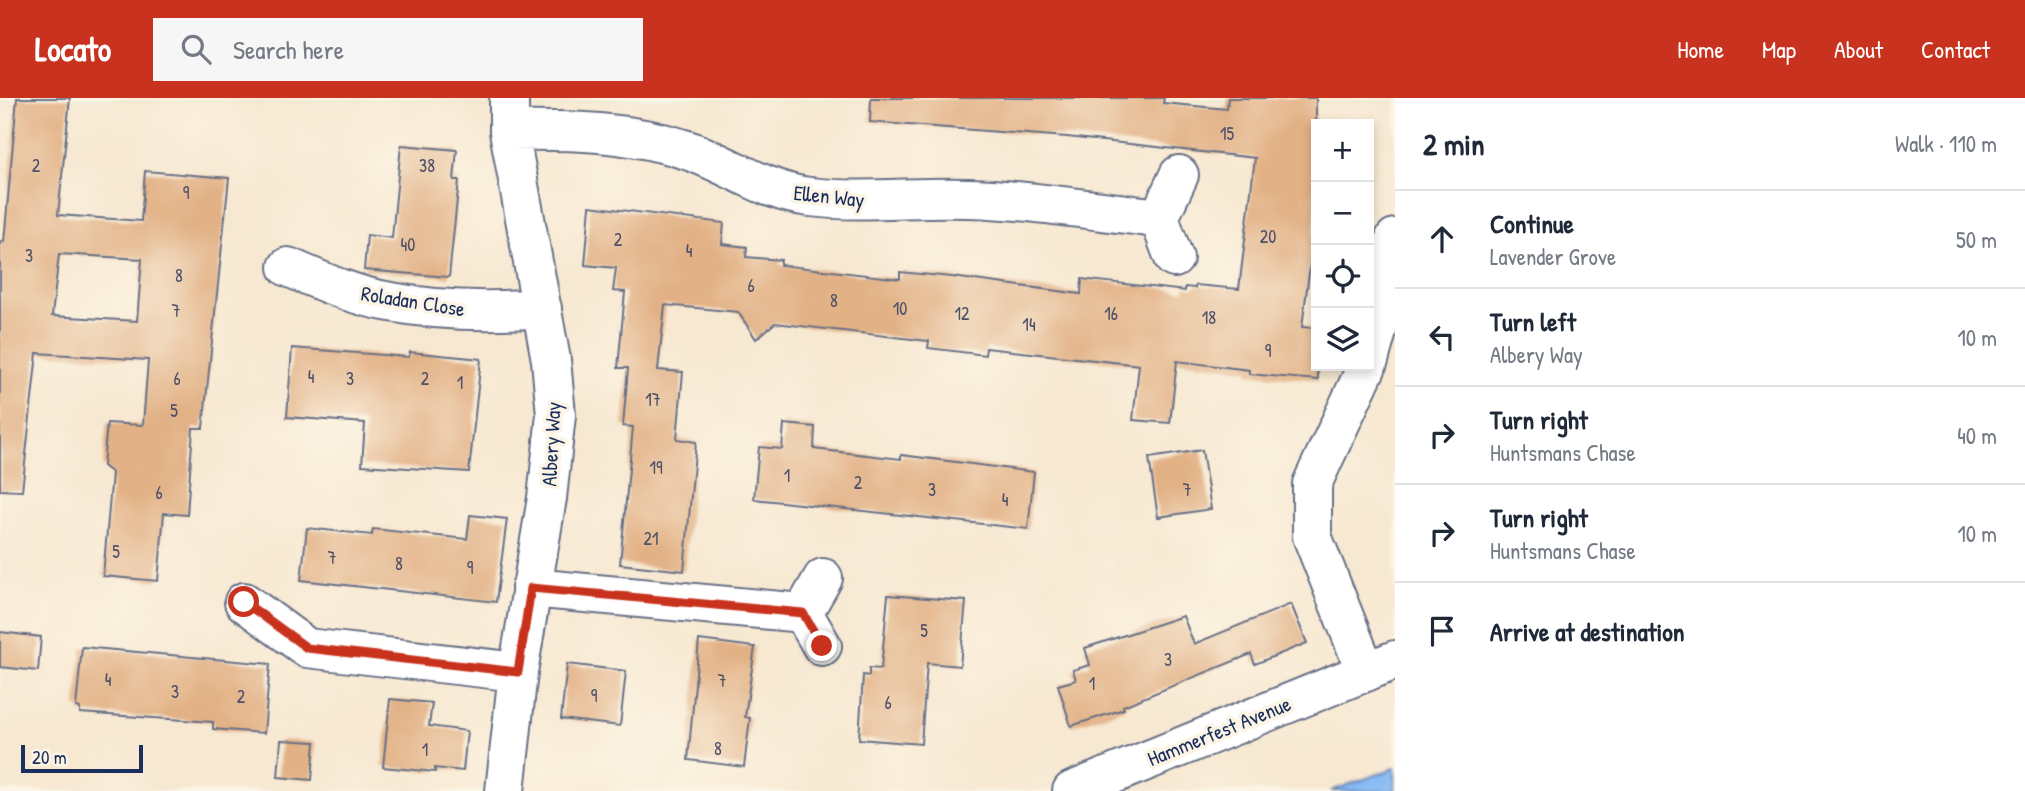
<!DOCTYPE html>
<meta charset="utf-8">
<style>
body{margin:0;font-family:"Patrick Hand",sans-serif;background:#f6f6f7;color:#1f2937}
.controls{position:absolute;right:21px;top:21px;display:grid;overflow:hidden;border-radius:0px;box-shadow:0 4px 10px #0003}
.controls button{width:63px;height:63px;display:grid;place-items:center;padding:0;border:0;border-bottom:2px solid #e0e1e3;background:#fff;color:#1f2937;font:35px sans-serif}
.scale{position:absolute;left:21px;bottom:18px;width:122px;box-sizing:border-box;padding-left:7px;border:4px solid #1b2f5e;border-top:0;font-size:19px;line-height:24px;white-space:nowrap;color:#1b2f5e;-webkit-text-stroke:5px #fcf5e5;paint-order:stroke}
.stop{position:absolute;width:21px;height:21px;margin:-16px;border:5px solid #c8321e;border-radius:50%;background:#fff}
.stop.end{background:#c8321e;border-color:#fff;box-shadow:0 2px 7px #0008}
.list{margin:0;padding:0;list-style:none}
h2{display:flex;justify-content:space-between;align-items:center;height:91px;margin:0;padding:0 28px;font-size:30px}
h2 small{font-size:23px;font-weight:400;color:#747a83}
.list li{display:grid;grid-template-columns:46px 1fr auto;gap:21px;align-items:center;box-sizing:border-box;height:98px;padding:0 28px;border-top:2px solid #e0e1e3}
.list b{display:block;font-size:26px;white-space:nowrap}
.list p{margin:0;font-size:23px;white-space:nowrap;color:#747a83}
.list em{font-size:23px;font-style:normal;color:#747a83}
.icon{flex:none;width:38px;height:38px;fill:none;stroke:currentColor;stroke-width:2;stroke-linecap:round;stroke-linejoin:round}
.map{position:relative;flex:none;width:1395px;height:693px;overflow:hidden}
header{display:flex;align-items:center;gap:42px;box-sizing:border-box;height:98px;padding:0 35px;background:#c8321e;color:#fff}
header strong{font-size:33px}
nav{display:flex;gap:38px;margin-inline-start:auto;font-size:24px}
.search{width:490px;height:63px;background:#f6f6f7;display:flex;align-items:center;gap:18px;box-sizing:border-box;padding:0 24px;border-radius:0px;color:#747a83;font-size:26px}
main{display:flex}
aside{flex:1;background:#fff}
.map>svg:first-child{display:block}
.water{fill:#86b9f4;stroke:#5074a9;stroke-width:2}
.building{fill:#e2b185;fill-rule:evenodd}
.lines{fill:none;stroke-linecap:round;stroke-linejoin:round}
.minor-casing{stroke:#687086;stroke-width:42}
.minor{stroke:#fff;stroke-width:38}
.route{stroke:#c8321e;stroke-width:9}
.labels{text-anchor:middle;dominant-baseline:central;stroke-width:7;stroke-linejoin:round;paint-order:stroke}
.number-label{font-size:18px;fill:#4d5068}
.street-label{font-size:21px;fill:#1b2f5e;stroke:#fcf5e5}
</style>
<header>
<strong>Locato</strong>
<div class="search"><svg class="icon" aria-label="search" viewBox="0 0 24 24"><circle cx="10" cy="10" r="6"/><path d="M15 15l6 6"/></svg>Search here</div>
<nav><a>Home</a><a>Map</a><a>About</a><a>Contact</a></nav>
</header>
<main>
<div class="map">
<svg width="1395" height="693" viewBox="0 0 1395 693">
<rect width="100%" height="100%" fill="#fcf5e5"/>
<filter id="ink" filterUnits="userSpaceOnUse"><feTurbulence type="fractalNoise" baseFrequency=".0143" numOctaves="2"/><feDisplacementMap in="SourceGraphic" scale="14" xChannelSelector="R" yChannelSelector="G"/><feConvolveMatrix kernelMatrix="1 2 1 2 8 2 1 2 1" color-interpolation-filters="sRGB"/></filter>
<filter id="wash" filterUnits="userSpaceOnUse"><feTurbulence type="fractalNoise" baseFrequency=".00686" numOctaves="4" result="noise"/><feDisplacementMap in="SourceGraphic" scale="28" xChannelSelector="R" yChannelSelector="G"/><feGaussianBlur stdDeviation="1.57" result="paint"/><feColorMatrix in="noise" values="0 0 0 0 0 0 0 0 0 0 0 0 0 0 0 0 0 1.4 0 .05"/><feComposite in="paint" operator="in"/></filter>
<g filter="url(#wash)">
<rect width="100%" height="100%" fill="#f7e8d1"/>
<path class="water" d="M1395,670V693H1331Z"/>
<g id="blocks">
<path class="building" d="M17,0H70L58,117L141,123L145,73L229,80L203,330H193L187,417L164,415L158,483L103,478L112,375L103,368L107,325L143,327L148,262L37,255L22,393L0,392V143L4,144ZM59,156L142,161L137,223L52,218Z
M871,0H1164L1163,5L1227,11L1228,0H1316V120L1302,229L1316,230L1318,282L1249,276V272L1177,263L1170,325L1133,322L1139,267L986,250L985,257L928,250L929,243L775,225L756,241L738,214L665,207L658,272L683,274L677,341L696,344L684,473L620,466L633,329L623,328L628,270H618L625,194L613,193L616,170L585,167L590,108L724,125L722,146L747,149L746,159L781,162L780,167L900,181V174L952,179L1081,196L1082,181L1185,193V189L1195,190L1196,187L1239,191L1255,60L1067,39L870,24Z
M401,47L457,52L454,82H459L449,179L364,172L367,137L392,140Z
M292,250L409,259L410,254L481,261L469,374L362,367L365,325L287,319Z
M784,326L815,329L814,351L901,361V357L1034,374L1028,431L754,401L759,349L782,351Z
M1202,352L1211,411L1158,419L1149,360Z
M470,417L507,421L496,504L301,482L307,430L372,437L373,431L467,441Z
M888,497L966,503L960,568L927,565L921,646L859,641L863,577L869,578V570L881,571Z
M1291,506L1307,545L1255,566L1251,556L1123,608L1124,611L1071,628L1058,587L1076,582L1073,572L1090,567L1085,550L1183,518L1194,546Z
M0,534L41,539L38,573L0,569Z
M699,542L755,549L745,619L750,620L744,669L688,662Z
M82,549L270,566L264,635L213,631V624L80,615V610L76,609Z
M567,566L626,573L620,628L561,621Z
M390,601L432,605L429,628L467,633L463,673L435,670V674L383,669Z
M281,642L315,644L312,682L278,679Z"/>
</g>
</g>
<g filter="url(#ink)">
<use href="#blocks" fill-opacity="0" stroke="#687086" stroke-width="2"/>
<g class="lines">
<g class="minor-casing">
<path id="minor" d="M509,33C569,32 630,33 687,52C729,66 765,94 810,99C863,105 916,98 969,100C1033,102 1096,113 1159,120L1174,160
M1159,120L1179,77
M288,169C319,182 351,197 385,203C436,213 490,214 542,210
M1369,262L1382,215L1395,140
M531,490L803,515
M244,504L307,550L518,574
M822,548L803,515L823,480
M1366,574L1312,438V386L1367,268
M505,693L518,574L547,400L556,317L551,262L509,33V0
M1072,693L1395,562"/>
</g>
<use href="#minor" class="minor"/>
</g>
</g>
<g class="lines" filter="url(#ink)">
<path class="route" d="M244,504L307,550L518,574L531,490L803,515L822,548"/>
</g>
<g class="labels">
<g class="number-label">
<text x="1227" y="35">15</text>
<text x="36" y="67">2</text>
<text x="427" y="67">38</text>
<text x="186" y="94">9</text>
<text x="1268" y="138">20</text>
<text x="618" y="141">2</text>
<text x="408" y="146">40</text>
<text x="689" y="152">4</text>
<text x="29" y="157">3</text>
<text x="179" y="177">8</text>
<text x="751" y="187">6</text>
<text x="834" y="202">8</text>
<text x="900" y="210">10</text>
<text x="176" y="212">7</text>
<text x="962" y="215">12</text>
<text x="1111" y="215">16</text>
<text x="1209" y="219">18</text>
<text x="1029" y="226">14</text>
<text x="1268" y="252">9</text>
<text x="311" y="278">4</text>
<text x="177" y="280">6</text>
<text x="350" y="280">3</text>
<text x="425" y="280">2</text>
<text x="460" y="284">1</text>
<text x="653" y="301">17</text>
<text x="174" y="312">5</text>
<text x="656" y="369">19</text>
<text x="787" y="377">1</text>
<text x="858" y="384">2</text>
<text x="932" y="391">3</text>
<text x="1187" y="391">7</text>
<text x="159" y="394">6</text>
<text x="1005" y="401">4</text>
<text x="651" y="440">21</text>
<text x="116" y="453">5</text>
<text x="332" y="459">7</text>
<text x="399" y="465">8</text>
<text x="470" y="469">9</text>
<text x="924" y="532">5</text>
<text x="1168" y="561">3</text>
<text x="108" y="581">4</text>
<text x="722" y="582">7</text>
<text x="1092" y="585">1</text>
<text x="175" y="593">3</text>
<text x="594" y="597">9</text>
<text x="241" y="598">2</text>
<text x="888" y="604">6</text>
<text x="718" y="650">8</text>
<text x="425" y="651">1</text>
</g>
<g class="street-label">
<text transform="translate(829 98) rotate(6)">Ellen Way</text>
<text transform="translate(413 203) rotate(9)">Roladan Close</text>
<text transform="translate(551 346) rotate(-87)">Albery Way</text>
<text transform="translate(1219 633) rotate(-22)">Hammerfest Avenue</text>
</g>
</g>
</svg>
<div class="controls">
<button>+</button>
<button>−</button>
<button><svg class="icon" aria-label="locate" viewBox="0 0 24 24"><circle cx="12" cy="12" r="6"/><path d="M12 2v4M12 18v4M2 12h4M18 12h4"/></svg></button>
<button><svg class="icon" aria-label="layers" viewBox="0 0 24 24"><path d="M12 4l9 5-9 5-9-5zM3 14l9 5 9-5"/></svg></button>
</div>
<div class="scale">20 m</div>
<div class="stop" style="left:244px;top:504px"></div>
<div class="stop end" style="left:822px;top:548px"></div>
</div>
<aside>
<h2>2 min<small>Walk · 110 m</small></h2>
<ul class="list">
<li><svg class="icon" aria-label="ahead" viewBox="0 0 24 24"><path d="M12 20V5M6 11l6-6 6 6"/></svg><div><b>Continue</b><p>Lavender Grove</p></div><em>50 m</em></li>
<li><svg class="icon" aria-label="left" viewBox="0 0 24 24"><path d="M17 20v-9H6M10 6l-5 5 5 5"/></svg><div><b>Turn left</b><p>Albery Way</p></div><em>10 m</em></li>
<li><svg class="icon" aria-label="right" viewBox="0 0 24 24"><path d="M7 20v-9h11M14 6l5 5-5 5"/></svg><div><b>Turn right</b><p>Huntsmans Chase</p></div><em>40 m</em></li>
<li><svg class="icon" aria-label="right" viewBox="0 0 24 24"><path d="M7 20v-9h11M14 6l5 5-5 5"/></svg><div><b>Turn right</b><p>Huntsmans Chase</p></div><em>10 m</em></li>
<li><svg class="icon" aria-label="arrive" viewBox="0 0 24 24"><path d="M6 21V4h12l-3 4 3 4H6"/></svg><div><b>Arrive at destination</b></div></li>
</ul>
</aside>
</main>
